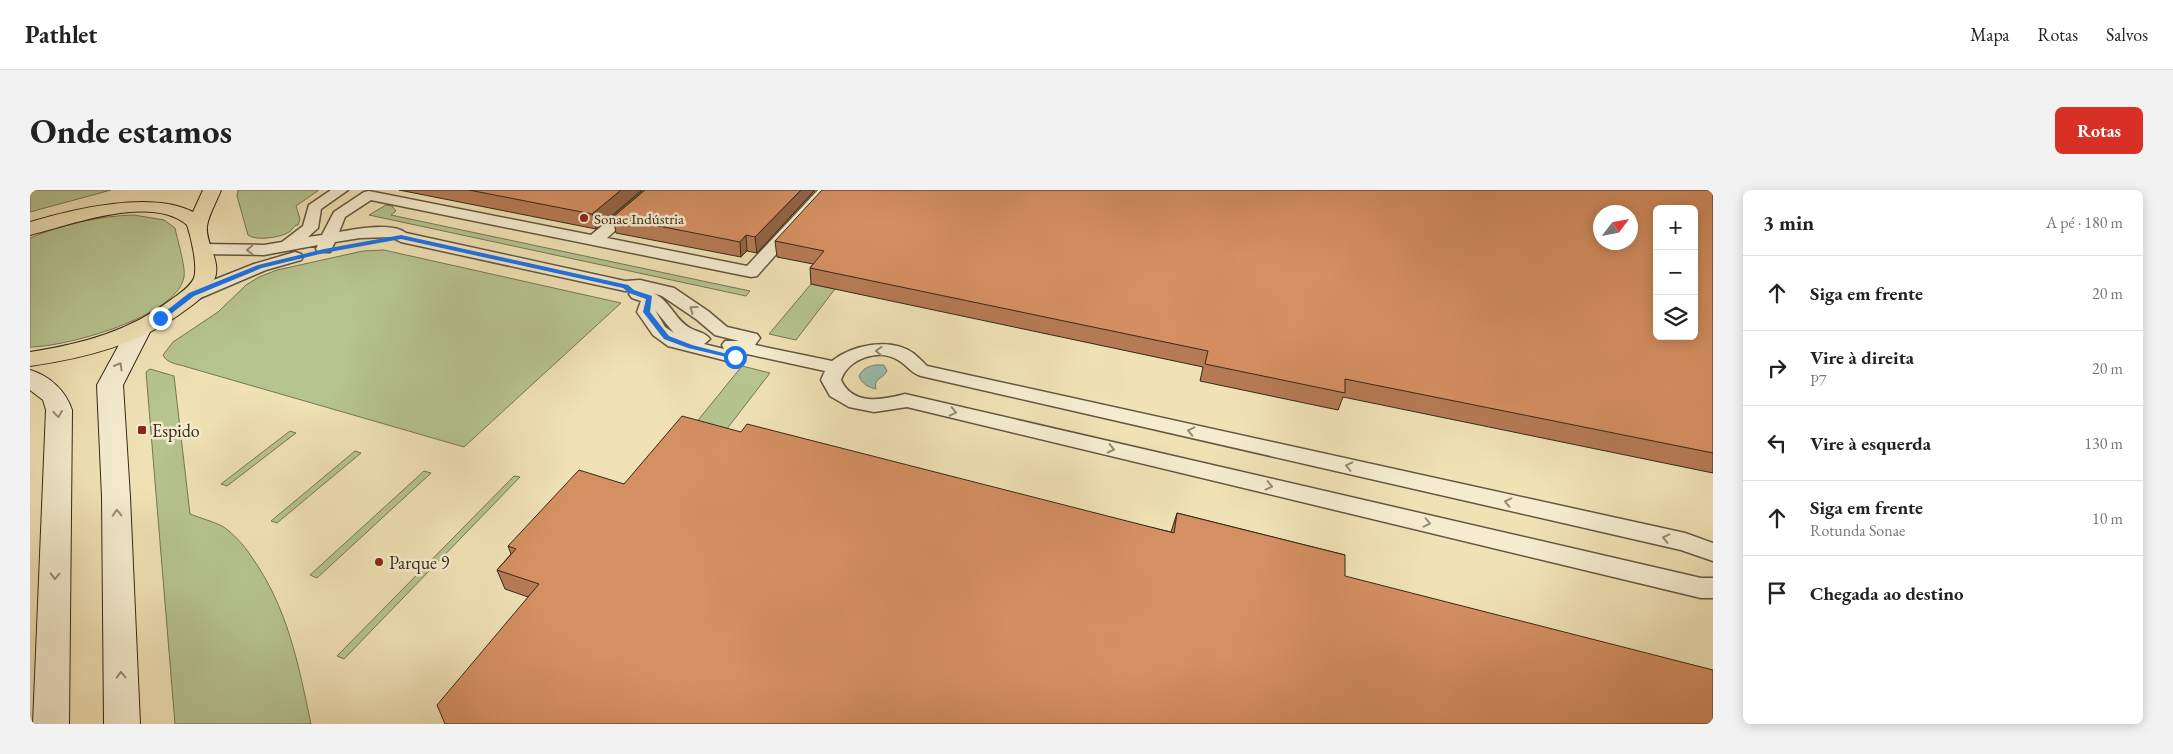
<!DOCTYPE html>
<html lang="pt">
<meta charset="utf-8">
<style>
body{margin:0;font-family:"EB Garamond",serif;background:#f2f2f2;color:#222}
.controls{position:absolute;right:15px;top:15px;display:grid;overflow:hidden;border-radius:8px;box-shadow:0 2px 12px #0003}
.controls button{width:45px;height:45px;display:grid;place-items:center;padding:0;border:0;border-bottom:1px solid #e0e0e0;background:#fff;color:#222;font:25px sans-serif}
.compass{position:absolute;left:1563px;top:15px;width:45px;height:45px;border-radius:50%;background:#fff;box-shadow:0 2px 12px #0003;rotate:58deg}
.stop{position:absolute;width:15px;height:15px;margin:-11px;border:4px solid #1a73e8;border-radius:50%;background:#fff}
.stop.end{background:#1a73e8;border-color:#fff;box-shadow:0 1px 5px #0008}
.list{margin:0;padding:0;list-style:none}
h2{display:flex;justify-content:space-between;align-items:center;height:65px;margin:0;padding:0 20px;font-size:21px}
h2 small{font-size:16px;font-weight:400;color:#767676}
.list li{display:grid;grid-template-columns:32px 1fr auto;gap:15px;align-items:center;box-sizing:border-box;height:75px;padding:0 20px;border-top:1px solid #e0e0e0}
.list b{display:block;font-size:19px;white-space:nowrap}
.list p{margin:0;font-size:16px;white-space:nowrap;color:#767676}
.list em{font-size:16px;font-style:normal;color:#767676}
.icon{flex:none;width:28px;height:28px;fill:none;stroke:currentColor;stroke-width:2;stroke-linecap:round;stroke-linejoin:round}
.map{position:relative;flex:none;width:1683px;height:534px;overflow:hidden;border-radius:8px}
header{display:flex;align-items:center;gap:30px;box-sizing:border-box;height:70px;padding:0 25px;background:#fff;border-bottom:1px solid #e0e0e0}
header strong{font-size:24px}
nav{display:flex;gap:28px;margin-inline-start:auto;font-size:18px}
.intro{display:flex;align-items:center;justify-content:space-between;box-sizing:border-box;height:120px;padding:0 30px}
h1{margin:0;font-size:35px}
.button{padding:12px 22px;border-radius:8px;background:#d93025;color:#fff;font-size:18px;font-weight:700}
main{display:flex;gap:30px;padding:0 30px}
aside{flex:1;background:#fff;border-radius:8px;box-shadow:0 2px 12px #0003}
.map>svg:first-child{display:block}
.green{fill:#b6c490;stroke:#767654}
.water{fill:#9abeac;stroke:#728271}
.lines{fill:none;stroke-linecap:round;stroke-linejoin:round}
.service-casing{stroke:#645640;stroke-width:3}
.secondary-casing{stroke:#362819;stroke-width:2}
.primary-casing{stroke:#362819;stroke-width:2}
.service{fill:#f5eccf;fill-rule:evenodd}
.secondary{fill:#f5eccf;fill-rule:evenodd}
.primary{fill:#f0e2b5;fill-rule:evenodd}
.wall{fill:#b67b54;stroke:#362819}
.shaded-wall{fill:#946445;stroke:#362819}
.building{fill:#d48f62;stroke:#362819;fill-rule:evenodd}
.oneway{stroke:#968a74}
.route{fill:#1a73e8}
.poi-dot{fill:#8f2418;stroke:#f5eccf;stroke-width:2}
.labels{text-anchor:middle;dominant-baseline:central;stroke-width:5;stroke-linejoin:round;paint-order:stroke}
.far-poi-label{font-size:15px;fill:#362819;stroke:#f5eccf;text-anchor:start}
.poi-label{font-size:18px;fill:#362819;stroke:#f5eccf;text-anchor:start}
</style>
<header>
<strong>Pathlet</strong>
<nav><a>Mapa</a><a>Rotas</a><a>Salvos</a></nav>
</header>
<div class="intro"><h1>Onde estamos</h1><a class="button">Rotas</a></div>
<main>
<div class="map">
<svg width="1683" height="534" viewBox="0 0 1683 534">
<rect width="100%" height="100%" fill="#f0e2b5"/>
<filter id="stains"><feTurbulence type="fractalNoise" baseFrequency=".004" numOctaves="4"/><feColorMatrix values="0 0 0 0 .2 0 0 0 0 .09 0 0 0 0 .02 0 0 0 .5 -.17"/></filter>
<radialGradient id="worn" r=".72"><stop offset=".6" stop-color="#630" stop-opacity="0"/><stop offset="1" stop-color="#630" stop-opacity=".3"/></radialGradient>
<path class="green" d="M0,0H81L0,22Z
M208,0H289L266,16L270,29L268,35C262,36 264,39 259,42C250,48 225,51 218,45L207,6Z
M356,15L362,16L366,21L361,25L720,101L716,106L339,25Z
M104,25L134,30L145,38C147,48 156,78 154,87C147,127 35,157 0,157V48C34,34 68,26 104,25Z
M354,60L591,113L434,257L157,177C149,174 137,174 133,165L143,152L188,122L216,95L229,87L247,80L333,61Z
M781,94L805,99L766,150L739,144Z
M712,176L740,183L686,253L656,245Z
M120,179L144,186L160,324C170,328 182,331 192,336C203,343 214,355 221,366C258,418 268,473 281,534H145L116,182Z
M260,241L266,243L197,296L191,294Z
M325,261L331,263L247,333L241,331Z
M394,281L401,283L287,388L280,385Z
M484,286L490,287L314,469L307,466Z"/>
<path class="water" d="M845,175H854L857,181C853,189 843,188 846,199C838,197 832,194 829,186C833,178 838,177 845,175Z"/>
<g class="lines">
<g class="service-casing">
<path id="service" d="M301,0H318L291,19L288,38L278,47L292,45L304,22L334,2L339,1L561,45L615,0H631L577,48L717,76L788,0H803L727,86L721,87L341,10L315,27L309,42C327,39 362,32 376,43L595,91L610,90L644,98L678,121L697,137L727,144L730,148L725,155L802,171C822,155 860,147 883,163C888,167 893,172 897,176L1655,343L1683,353V371L1651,360L891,186C881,183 877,175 868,170C848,158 818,169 811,190C823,216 852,210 875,204L1671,388H1683V408H1671L877,217L844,222L819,217L800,206L791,190L795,181L717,164L712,171L705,173L638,156L623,145L607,122L611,111L602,108L599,104L602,101H595L371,52L361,47L330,48L305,52L300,62H288L286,59L288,55L234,65L172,64L166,62L164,59L166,56L172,54L234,55L252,52L273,36L279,15ZM623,103L632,106L666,129L685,145L709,151H695L692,155L694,159L674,154L680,149C675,142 667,142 660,138C644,129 640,110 623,103ZM625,120L644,143L635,137Z
M265,62L271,64L273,67L271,70L236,80L168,109H156L153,105L156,101L224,74Z"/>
</g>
<g class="secondary-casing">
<path id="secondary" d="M109,133L117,135L121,140L93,195L100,307L110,534H74L72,307L67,195L97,140L101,135Z
M0,180C20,186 36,201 42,220L39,534H3L16,220L13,210L0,200Z"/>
</g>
<g class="primary-casing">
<path id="primary" d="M173,0H191C187,11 179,24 177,36C175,53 191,70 185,88C180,102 168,111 157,119C111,154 56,168 0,176V162C52,154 100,141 142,109C150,103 160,97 164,88C168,76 161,47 157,35C121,4 41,35 0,45V32C43,19 122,0 163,22Z"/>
</g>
<use href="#service" class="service"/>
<use href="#secondary" class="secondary"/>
<use href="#primary" class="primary"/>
</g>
<path class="wall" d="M369,0H612L566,39Z
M615,0H785L727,63L717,61L711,67L586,43L583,27Z
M1683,0V283L1313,207L1308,220L1170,191L1173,177L781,94L780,78L783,74L747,67L745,51Z
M711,242L1141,342L1147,323L1315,365L498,407L475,399L467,380L481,364L478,356L594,294Z"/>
<path class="shaded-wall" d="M591,0H612L566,39L562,24Z
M771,0H785L727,63L725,47Z
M716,45L717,61L711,67L710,52Z"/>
<path class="building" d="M439,0H591L562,24Z
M615,0H771L725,47L716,45L710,52L583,27Z
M792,0H1683V263L1315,189V203L1175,174L1178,161L780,78L794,61L745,51ZM1627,19H1664V146H1627ZM1570,22H1600V52H1570Z
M652,226L711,242L717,234L1144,343L1147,323L1315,365V386L1683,480V534H415L407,515L509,394L467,380L486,359L478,356L549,280L594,294Z"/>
<defs><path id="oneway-chevron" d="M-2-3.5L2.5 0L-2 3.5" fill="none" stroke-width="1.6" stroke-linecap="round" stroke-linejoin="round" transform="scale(1.25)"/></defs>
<g class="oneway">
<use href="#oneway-chevron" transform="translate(220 60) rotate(178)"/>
<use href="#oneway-chevron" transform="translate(663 119) rotate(-144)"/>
<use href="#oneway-chevron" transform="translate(849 161) rotate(-178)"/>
<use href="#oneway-chevron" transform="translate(89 176) rotate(-60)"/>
<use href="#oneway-chevron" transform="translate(923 222) rotate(13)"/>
<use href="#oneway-chevron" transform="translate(28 224) rotate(83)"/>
<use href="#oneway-chevron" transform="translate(1161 241) rotate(-167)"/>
<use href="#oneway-chevron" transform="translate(1081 259) rotate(13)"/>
<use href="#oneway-chevron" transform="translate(1319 276) rotate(-167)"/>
<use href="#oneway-chevron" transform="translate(1239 296) rotate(13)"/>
<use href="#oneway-chevron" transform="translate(1478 312) rotate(-167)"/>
<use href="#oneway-chevron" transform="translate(87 323) rotate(-91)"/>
<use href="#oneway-chevron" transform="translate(1397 333) rotate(13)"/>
<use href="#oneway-chevron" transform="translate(1636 348) rotate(-167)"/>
<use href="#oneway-chevron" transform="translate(25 386) rotate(92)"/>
<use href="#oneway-chevron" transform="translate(91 485) rotate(-91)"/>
</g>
<path class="route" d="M371,45L598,95L604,100L622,106L620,122L639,146L662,155L709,167L705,169L658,158L634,149L613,122L616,109L599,103L593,98L371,49L294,63L232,78L164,106L133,130L127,128L159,103L228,75L294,59Z"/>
<g class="poi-dot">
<circle cx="554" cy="28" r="5"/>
<rect x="107" y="235" width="10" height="10" rx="2.5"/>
<circle cx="349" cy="372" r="5"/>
</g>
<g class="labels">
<g class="far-poi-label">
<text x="564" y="28">Sonae Indústria</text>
</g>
<g class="poi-label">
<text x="122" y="240">Espido</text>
<text x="359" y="372">Parque 9</text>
</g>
</g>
<rect width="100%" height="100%" filter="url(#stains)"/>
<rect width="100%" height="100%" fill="url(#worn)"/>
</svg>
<div class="controls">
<button>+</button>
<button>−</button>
<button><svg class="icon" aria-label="layers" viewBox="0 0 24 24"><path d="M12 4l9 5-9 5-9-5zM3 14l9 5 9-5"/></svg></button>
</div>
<svg class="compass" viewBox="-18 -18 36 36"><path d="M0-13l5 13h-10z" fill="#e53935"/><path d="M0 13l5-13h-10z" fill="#767676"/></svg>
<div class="stop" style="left:705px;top:167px"></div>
<div class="stop end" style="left:130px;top:128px"></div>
</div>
<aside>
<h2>3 min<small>A pé · 180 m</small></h2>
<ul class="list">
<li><svg class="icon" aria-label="ahead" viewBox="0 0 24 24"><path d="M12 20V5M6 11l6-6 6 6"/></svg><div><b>Siga em frente</b></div><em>20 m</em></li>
<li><svg class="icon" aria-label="right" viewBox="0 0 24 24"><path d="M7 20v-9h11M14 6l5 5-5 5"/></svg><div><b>Vire à direita</b><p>P7</p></div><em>20 m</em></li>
<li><svg class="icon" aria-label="left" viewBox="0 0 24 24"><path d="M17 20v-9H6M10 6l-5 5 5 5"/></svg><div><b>Vire à esquerda</b></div><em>130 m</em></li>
<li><svg class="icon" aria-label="ahead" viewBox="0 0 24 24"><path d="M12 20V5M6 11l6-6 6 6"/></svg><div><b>Siga em frente</b><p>Rotunda Sonae</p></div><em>10 m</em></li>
<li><svg class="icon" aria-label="arrive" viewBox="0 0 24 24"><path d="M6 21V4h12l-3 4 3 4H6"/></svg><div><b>Chegada ao destino</b></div></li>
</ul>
</aside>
</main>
